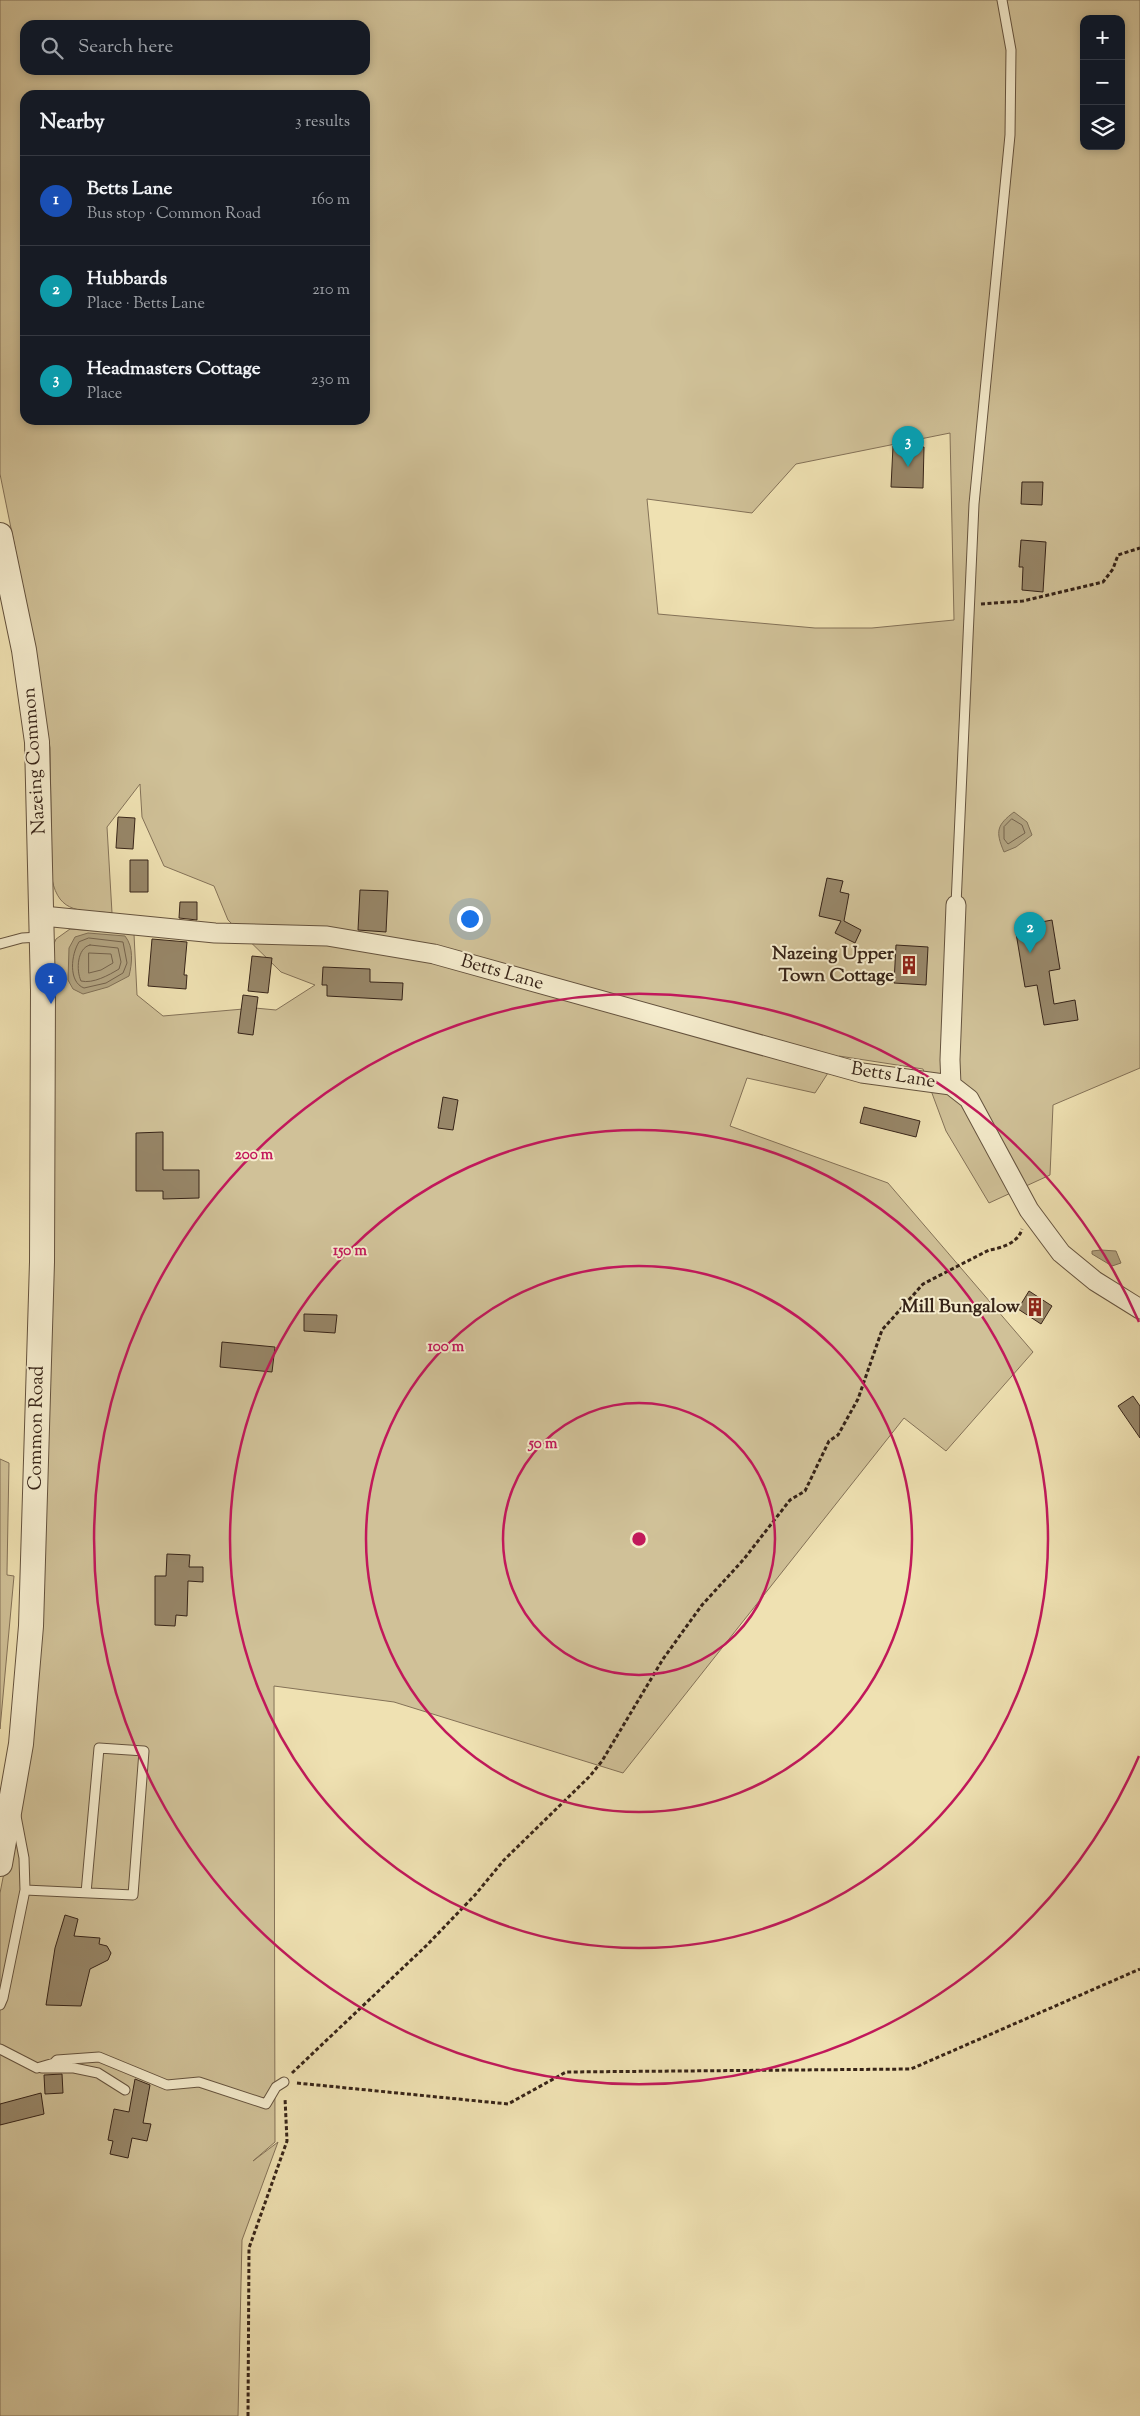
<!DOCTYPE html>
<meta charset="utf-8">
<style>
body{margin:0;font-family:"Sorts Mill Goudy",serif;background:#20242c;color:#f1f3f6}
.controls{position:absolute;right:15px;top:15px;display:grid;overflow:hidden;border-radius:10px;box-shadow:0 2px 8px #0003}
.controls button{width:45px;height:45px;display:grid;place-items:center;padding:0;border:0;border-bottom:1px solid #363941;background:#171b24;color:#f1f3f6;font:25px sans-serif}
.you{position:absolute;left:469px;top:918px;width:18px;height:18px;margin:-12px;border:4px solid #fff;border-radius:50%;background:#1a73e8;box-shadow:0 0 0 8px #1a73e833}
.badge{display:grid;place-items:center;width:32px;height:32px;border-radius:50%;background:#1a73e8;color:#fff;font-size:16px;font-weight:700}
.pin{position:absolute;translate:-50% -41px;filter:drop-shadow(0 1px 2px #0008)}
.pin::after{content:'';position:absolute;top:26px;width:18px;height:15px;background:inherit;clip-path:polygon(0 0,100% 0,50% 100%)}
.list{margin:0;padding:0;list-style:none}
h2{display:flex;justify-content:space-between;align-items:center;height:65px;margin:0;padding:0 20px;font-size:21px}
h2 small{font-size:16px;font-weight:400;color:#9ea1a6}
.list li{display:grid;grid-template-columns:32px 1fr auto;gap:15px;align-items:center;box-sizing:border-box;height:90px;padding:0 20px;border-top:1px solid #363941}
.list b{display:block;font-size:19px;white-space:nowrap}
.list p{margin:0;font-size:16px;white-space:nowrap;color:#9ea1a6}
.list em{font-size:16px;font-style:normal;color:#9ea1a6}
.icon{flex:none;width:28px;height:28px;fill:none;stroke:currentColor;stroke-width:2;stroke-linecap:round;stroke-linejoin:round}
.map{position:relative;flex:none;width:1140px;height:2416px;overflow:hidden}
.search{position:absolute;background:#171b24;box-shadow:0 2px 8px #0003;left:20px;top:20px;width:350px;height:55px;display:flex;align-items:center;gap:12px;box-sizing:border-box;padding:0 18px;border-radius:15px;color:#9ea1a6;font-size:19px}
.panel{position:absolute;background:#171b24;box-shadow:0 2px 8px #0003;left:20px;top:90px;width:350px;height:335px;border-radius:15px}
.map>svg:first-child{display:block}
.green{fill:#d0c198;stroke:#847258;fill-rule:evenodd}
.water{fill:#b0a17e;stroke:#806f55}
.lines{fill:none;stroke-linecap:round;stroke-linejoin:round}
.shore{stroke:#74624b;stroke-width:1}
.building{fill:#978668;stroke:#372418}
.service-casing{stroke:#65533e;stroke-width:11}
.minor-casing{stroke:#65533e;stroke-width:21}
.tertiary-casing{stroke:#65533e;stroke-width:26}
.path{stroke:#372418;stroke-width:3;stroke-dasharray:4 2.5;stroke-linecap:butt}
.service{stroke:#f5eccd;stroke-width:9}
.minor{stroke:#f5eccd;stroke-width:19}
.tertiary{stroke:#f5eccd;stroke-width:24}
.ring{fill:none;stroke:#c2185b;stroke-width:2.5}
.labels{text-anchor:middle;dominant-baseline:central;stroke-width:4;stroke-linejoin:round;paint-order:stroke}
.street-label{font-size:19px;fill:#372418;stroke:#f5eccd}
.poi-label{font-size:19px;font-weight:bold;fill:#372418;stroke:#f5eccd;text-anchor:end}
.centre{fill:#c2185b;stroke:#f5eccd;stroke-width:2.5}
.ring-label{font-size:15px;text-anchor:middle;font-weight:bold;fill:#c2185b;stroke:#f5eccd;stroke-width:4;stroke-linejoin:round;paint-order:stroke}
</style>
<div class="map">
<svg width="1140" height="2416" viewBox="0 0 1140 2416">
<rect width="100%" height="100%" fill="#efe1b2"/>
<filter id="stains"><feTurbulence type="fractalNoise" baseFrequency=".004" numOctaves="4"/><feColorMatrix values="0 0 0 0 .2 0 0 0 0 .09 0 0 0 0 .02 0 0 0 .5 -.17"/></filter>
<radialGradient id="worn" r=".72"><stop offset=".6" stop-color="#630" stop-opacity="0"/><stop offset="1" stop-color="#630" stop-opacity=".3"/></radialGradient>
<path class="green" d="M0,0H1140V1068L1053,1105L1050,1175L989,1203L946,1131L923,1069L839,1056L815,1093L747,1078L730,1126L888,1183L1033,1352L946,1451L904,1418L623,1773L394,1702L274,1686L275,2142L253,2161L278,2142L242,2240L238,2416H0V1893L20,1791L53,946L56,939L70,929L134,934L137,995L163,1016L255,1008L276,1010L315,985L281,972L228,920L214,886L164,866L142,817L140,784L107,827L112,913C82,910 59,915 52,879L50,748L29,617L0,474ZM1084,19H1121V146H1084ZM25,25H365V70H25ZM25,95H365V420H25ZM950,433L954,620L872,628H815L658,614L647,499L752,513L796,464Z
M0,1459L9,1463L7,1572V1575L14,1576L0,1729Z"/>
<path class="water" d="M1014,812L1027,822L1032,835L1016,847L1004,852C995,831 997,825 1014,812Z
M88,933L125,936C134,947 132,964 129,976L108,987L83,994L73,989L68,980L69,948L75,937Z
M1101,1250L1116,1251L1121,1263L1112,1266L1092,1254V1251Z"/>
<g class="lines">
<path class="shore" d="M1012,819L1022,825L1025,833L1008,844L1004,839V827Z
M89,938L123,942L127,963L123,973L106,983L84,988C68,982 71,954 79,942Z
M90,945L118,948L121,962L119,969C109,975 93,984 81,981C76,970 77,948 90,945Z
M89,953L111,954L113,963L101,970L89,973Z"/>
</g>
<path class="building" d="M893,446L924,447L923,488L891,487Z
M1022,482H1043L1042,505L1021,504Z
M1021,540L1046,542L1043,592L1022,590L1023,567H1019Z
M118,817L135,818L133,849L116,848Z
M130,860H148V892H130Z
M827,878L843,881L840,892L849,894L844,921L861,930L855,943L835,933L841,921L819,916Z
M360,890L388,891L386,932L358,930Z
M180,902H197V920L179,918Z
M1052,920L1060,969L1049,971L1054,1004L1075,1000L1078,1020L1044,1025L1037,985L1025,987L1015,927Z
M152,939L187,942L184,975H187L186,989L148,986Z
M896,945L928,947L926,985L894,983Z
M252,956L272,958L268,993L248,991Z
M323,967L370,969V982L403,983L402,1000L327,996V985H322Z
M243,995L258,997L253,1035L238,1033Z
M443,1097L458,1100L453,1130L438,1128Z
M864,1107L920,1121L916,1137L860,1123Z
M163,1132V1170H199V1198L163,1199V1191H136V1133Z
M1029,1291L1052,1306L1041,1324L1018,1309Z
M304,1314L337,1315L335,1333L304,1331Z
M222,1342L275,1347L272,1372L220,1367Z
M1133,1396L1140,1406V1438L1118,1406Z
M167,1554L190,1555L189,1567H203V1582L188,1581L187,1616L176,1615L175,1626L155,1625V1576H166Z
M65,1915L78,1919L74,1936L100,1938L99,1944L107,1946L111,1953L108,1960L90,1969L81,2006L46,2005L55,1948Z
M62,2074L63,2093L45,2094L44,2075Z
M135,2079L150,2085L143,2123L151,2124L147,2141L132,2138L128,2158L110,2154L113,2141L108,2140L114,2109L129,2112Z
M41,2093L44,2114L0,2125V2104Z"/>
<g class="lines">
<g class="service-casing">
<path id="service" d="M956,905L974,504L1010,135L1011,50L1002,0
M0,944L22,938L40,937
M16,1816L24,1858L25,1890
M0,2005L3,1998L25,1890L133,1895L144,1751L99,1748L86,1893
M0,2049L37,2068L54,2063L57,2060L99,2057L167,2085L199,2082L266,2104L276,2087L284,2082
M42,2068H74L98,2073L125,2090"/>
</g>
<g class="minor-casing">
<path id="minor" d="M43,916L215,933L327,936L434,954L862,1073L951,1085L969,1099L1029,1210L1061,1253L1095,1281L1140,1309
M951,1085L950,1060L956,905"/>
</g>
<g class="tertiary-casing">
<path id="tertiary" d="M0,535L24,650L37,742L43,990L42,1262L31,1626L21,1744L0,1864"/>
</g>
<path class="path" d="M981,604L1023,601L1103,582L1113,569L1118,555L1140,548
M292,2073L427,1945L475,1895L504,1860L590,1776L602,1761L663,1659L702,1605L744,1559L790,1500L805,1491L829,1441L838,1435L858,1399L882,1330L923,1284L989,1250C1002,1248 1018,1243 1022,1229
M297,2083L508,2104L566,2072L911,2069L1140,1969
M248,2416L249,2248L287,2141L285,2098"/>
<use href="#service" class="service"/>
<use href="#minor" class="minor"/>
<use href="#tertiary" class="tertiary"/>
</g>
<g class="ring">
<circle cx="639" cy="1539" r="136"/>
<circle cx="639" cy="1539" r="273"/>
<circle cx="639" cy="1539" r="409"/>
<path d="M1139 1756A545 545 0 1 1 1139 1322"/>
</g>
<defs>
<g id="building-bare" transform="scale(1.5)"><path d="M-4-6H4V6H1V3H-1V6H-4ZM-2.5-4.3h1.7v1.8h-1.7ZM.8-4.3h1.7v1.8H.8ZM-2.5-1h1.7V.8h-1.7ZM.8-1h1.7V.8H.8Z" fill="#8f2418" stroke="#f5eccd" stroke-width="2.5" paint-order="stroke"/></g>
</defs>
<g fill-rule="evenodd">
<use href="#building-bare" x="909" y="965"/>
<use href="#building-bare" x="1035" y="1307"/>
</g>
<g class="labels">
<g class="street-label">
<text transform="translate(35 761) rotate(-94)">Nazeing Common</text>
<text transform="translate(502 973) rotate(16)">Betts Lane</text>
<text transform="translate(893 1076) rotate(9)">Betts Lane</text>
<text transform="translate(37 1428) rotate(-89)">Common Road</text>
</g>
<g class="poi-label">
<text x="894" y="954">Nazeing Upper<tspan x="894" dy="22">Town Cottage</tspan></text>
<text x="1020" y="1307">Mill Bungalow</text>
</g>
</g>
<circle cx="639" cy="1539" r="8" class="centre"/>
<g class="ring-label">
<text x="254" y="1159">200 m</text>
<text x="350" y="1255">150 m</text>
<text x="446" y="1351">100 m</text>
<text x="543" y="1448">50 m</text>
</g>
<rect width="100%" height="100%" filter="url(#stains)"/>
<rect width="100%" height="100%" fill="url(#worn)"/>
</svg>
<div class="controls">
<button>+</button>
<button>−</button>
<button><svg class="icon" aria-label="layers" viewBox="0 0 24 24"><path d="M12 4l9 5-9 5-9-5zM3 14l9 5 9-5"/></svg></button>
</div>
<div class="you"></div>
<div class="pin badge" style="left:51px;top:1004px;background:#1a4fb4">1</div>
<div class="pin badge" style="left:1030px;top:953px;background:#0f9aa8">2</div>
<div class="pin badge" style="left:908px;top:467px;background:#0f9aa8">3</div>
<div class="search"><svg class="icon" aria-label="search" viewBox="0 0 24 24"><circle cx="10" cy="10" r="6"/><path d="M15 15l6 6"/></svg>Search here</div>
<section class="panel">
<h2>Nearby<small>3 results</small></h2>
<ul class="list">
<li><span class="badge" style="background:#1a4fb4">1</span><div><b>Betts Lane</b><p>Bus stop · Common Road</p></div><em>160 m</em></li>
<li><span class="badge" style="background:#0f9aa8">2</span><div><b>Hubbards</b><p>Place · Betts Lane</p></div><em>210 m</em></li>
<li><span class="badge" style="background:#0f9aa8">3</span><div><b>Headmasters Cottage</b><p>Place</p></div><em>230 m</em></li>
</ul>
</section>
</div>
